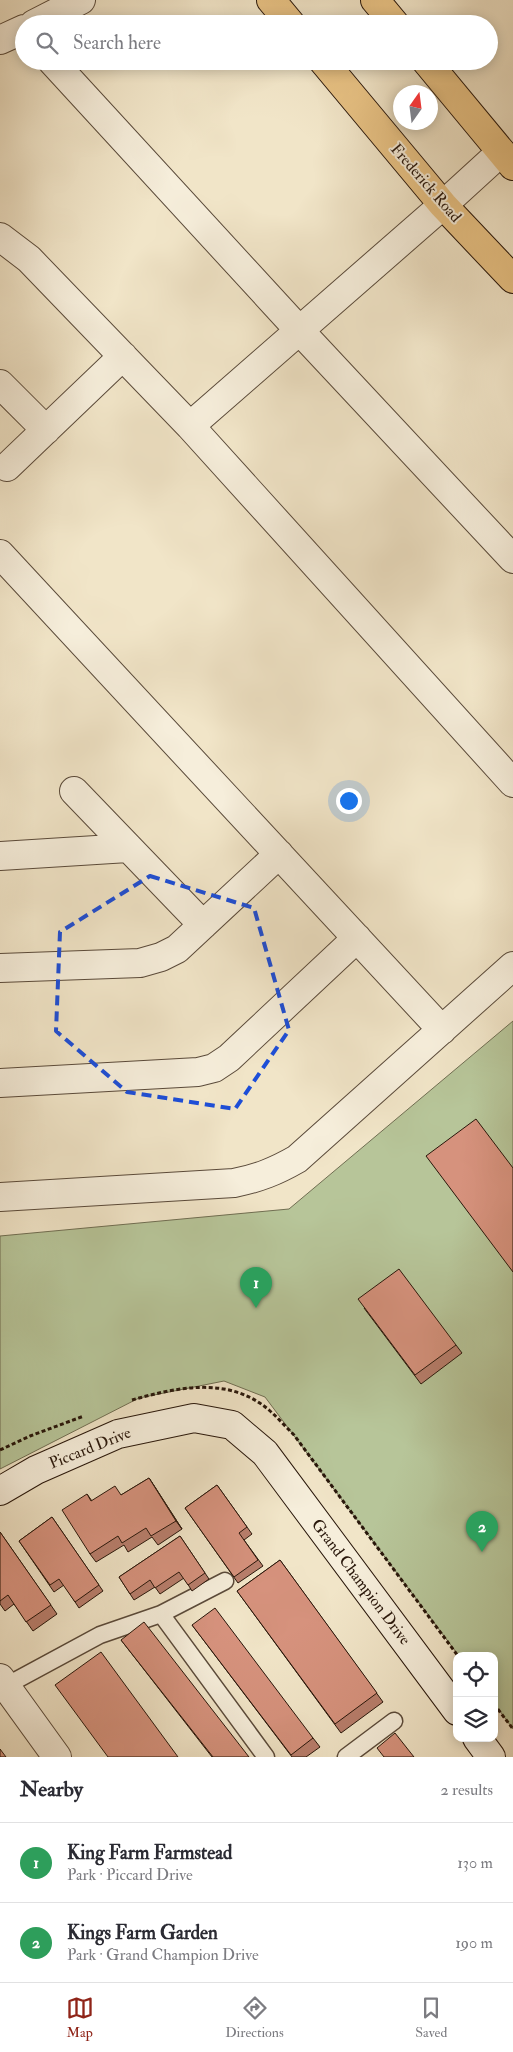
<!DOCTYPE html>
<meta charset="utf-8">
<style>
body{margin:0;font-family:"IM FELL Double Pica",serif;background:#f7f7f7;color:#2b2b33}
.controls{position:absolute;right:15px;bottom:15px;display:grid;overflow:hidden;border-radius:10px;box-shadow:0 2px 12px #0003}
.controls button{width:45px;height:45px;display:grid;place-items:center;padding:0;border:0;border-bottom:1px solid #e1e1e2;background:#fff;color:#2b2b33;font:25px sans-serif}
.compass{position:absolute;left:393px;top:85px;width:45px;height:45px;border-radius:50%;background:#fff;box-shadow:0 2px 12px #0003;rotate:14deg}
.you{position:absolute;left:348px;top:800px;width:18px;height:18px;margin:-12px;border:4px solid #fff;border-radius:50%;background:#1a73e8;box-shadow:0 0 0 8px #1a73e833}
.badge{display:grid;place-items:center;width:32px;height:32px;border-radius:50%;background:#8f2418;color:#fff;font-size:16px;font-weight:700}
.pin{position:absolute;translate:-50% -41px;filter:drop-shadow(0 1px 2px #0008)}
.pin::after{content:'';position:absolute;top:26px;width:18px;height:15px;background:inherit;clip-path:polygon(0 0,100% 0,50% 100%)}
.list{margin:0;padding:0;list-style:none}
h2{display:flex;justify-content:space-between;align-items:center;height:65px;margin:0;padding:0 20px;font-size:21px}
h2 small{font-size:16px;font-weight:400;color:#7c7c81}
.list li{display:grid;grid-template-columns:32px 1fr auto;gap:15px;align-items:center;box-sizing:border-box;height:80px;padding:0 20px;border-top:1px solid #e1e1e2}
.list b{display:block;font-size:19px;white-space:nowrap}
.list p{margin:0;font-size:16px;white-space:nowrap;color:#7c7c81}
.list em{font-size:16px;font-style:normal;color:#7c7c81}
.icon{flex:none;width:28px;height:28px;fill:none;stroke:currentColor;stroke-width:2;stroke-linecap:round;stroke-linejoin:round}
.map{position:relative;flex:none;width:513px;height:1757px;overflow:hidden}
.search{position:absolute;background:#fff;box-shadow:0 2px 12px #0003;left:15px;right:15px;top:15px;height:55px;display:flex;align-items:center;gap:12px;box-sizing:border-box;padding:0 18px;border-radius:28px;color:#7c7c81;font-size:19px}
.sheet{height:225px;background:#fff}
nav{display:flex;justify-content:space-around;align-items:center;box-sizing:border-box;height:70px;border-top:1px solid #e1e1e2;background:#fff;font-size:14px;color:#7c7c81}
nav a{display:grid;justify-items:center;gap:2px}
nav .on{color:#8f2418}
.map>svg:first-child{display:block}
.green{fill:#b7c599;stroke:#706e52}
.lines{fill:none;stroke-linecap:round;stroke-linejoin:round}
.lane-casing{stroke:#5a4a3a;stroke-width:19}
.street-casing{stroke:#5a4a3a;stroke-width:30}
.secondary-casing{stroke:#28160a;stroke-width:30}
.primary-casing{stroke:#28160a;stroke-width:30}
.path{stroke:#28160a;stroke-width:3;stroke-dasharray:4 2.5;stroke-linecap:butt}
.lane{stroke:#f6eedb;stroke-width:16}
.street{stroke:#f6eedb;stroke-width:28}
.secondary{stroke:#f6eedb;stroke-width:28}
.primary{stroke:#e8c284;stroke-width:28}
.wall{fill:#b87e6c;stroke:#28160a}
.shaded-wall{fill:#966658;stroke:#28160a}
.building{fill:#d6927d;stroke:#28160a}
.marked{fill:none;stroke:#1d4ed8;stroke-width:4;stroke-dasharray:10 6;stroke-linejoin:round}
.labels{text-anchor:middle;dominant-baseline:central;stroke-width:4;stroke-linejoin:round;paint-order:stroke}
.street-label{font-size:16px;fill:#28160a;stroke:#f6eedb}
</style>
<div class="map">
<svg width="513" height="1757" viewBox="0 0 513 1757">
<rect width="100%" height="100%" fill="#f1e5c8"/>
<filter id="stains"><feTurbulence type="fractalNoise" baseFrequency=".004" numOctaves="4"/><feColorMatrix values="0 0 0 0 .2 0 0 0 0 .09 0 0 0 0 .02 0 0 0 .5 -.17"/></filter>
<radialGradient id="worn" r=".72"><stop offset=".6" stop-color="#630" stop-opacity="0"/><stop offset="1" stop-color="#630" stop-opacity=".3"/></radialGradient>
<path class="green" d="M513,1021V1729L494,1703V1656H459L265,1397L224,1381L139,1398L0,1469V1236L289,1209Z"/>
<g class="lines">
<g class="lane-casing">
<path id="lane" d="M161,1614L266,1757
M0,1689L100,1635L161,1614L225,1581
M346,1757L394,1721"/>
</g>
<g class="street-casing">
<path id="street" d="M34,24L81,0
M0,40L24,29
M52,61L299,330L513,559
M501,152L443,205L190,426L513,783
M0,237L29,259L190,426
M0,384L46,430
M7,467L123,356
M0,554L442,1030
M74,791L203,925
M0,856L128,848
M0,968L140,963L161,957L177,949L279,854
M0,1083L198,1072L214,1068L229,1058L357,938
M0,1197L234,1183C259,1178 276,1171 297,1159L513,966
M0,1678L57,1757"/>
</g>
<g class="secondary-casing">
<path id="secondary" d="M0,1491L36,1470L118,1434L194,1418L232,1425L265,1453L457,1711
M477,1738L491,1757"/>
</g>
<g class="primary-casing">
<path id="primary" d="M271,0L291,24
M375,0L395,24
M323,61L443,205L513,279
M426,61L513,166"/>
</g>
<path class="path" d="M132,1400C178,1387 229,1376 269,1410C278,1418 286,1427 294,1435L458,1656
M0,1450L30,1436L84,1416
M494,1704L513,1729"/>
<use href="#lane" class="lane"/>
<use href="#street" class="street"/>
<use href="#secondary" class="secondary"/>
<use href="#primary" class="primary"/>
</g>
<path class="wall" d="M364,1308L456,1345L462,1353L421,1384Z
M149,1478L182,1529L158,1545L152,1537L128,1552L124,1545L96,1562L90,1554L87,1494L92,1501L121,1495Z
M217,1485L252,1534L244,1540L263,1566L238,1583L185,1508Z
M52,1517L103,1591L79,1608L64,1585L54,1592L19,1541Z
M0,1532L57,1614L33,1631L14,1604L5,1611L0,1604Z
M180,1536L209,1579L192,1591L184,1578L160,1594L155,1587L134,1600L119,1577Z
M280,1560L383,1702L341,1733L237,1591Z
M192,1625L313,1738L320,1747L306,1757H292Z
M121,1640L249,1757H212Z"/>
<path class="shaded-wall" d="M149,1478L155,1487L182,1529L176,1521Z"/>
<path class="building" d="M476,1119L513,1168V1272L426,1156Z
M399,1269L456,1345L415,1375L358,1299Z
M149,1478L176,1521L151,1536L146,1528L122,1543L118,1536L90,1554L62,1510L87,1494L91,1501L115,1486L121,1495Z
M217,1485L247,1527L239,1533L258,1560L234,1577L185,1508Z
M52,1517L99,1585L75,1602L59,1579L50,1585L19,1541Z
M0,1532L51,1605L26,1622L8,1595L0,1601Z
M180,1536L205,1573L188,1585L179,1572L155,1588L150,1580L130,1594L119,1577Z
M280,1560L377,1693L335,1724L237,1591Z
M215,1608L313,1738L291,1755L192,1625Z
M144,1622L249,1757H213L121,1640Z
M101,1652L178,1757H108L55,1685Z
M395,1733L414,1757H384L377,1748Z
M0,1749L6,1757H0Z"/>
<path class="marked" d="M150,876L254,908L289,1030L235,1109L127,1092L56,1031L60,932Z"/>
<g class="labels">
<g class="street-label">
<text transform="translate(426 183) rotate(49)">Frederick Road</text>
<text transform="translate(90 1448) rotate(-22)">Piccard Drive</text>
<text transform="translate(361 1582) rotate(53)">Grand Champion Drive</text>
</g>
</g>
<rect width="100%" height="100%" filter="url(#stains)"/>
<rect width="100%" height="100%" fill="url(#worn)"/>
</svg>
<div class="controls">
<button><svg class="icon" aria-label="locate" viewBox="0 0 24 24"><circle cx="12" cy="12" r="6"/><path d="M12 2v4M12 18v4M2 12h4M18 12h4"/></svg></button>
<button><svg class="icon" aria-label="layers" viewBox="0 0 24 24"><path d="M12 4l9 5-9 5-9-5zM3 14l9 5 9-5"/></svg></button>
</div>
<svg class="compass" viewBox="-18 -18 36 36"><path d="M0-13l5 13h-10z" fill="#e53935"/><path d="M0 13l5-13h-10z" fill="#7c7c81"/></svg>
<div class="you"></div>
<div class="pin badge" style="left:256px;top:1308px;background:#2e9e5b">1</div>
<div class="pin badge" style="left:482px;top:1552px;background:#2e9e5b">2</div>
<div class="search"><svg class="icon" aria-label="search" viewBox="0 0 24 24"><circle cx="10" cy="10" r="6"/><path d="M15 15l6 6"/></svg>Search here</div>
</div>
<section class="sheet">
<h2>Nearby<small>2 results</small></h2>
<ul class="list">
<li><span class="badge" style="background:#2e9e5b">1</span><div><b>King Farm Farmstead</b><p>Park · Piccard Drive</p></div><em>130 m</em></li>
<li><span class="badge" style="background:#2e9e5b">2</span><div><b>Kings Farm Garden</b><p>Park · Grand Champion Drive</p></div><em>190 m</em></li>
</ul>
</section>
<nav>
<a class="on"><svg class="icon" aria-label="map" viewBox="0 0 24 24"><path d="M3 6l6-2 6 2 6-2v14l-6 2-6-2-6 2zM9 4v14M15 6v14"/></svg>Map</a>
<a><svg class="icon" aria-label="directions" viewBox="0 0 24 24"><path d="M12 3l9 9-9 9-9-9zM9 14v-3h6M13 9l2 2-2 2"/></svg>Directions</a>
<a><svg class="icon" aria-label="saved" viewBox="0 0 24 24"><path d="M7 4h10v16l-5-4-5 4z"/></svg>Saved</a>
</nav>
